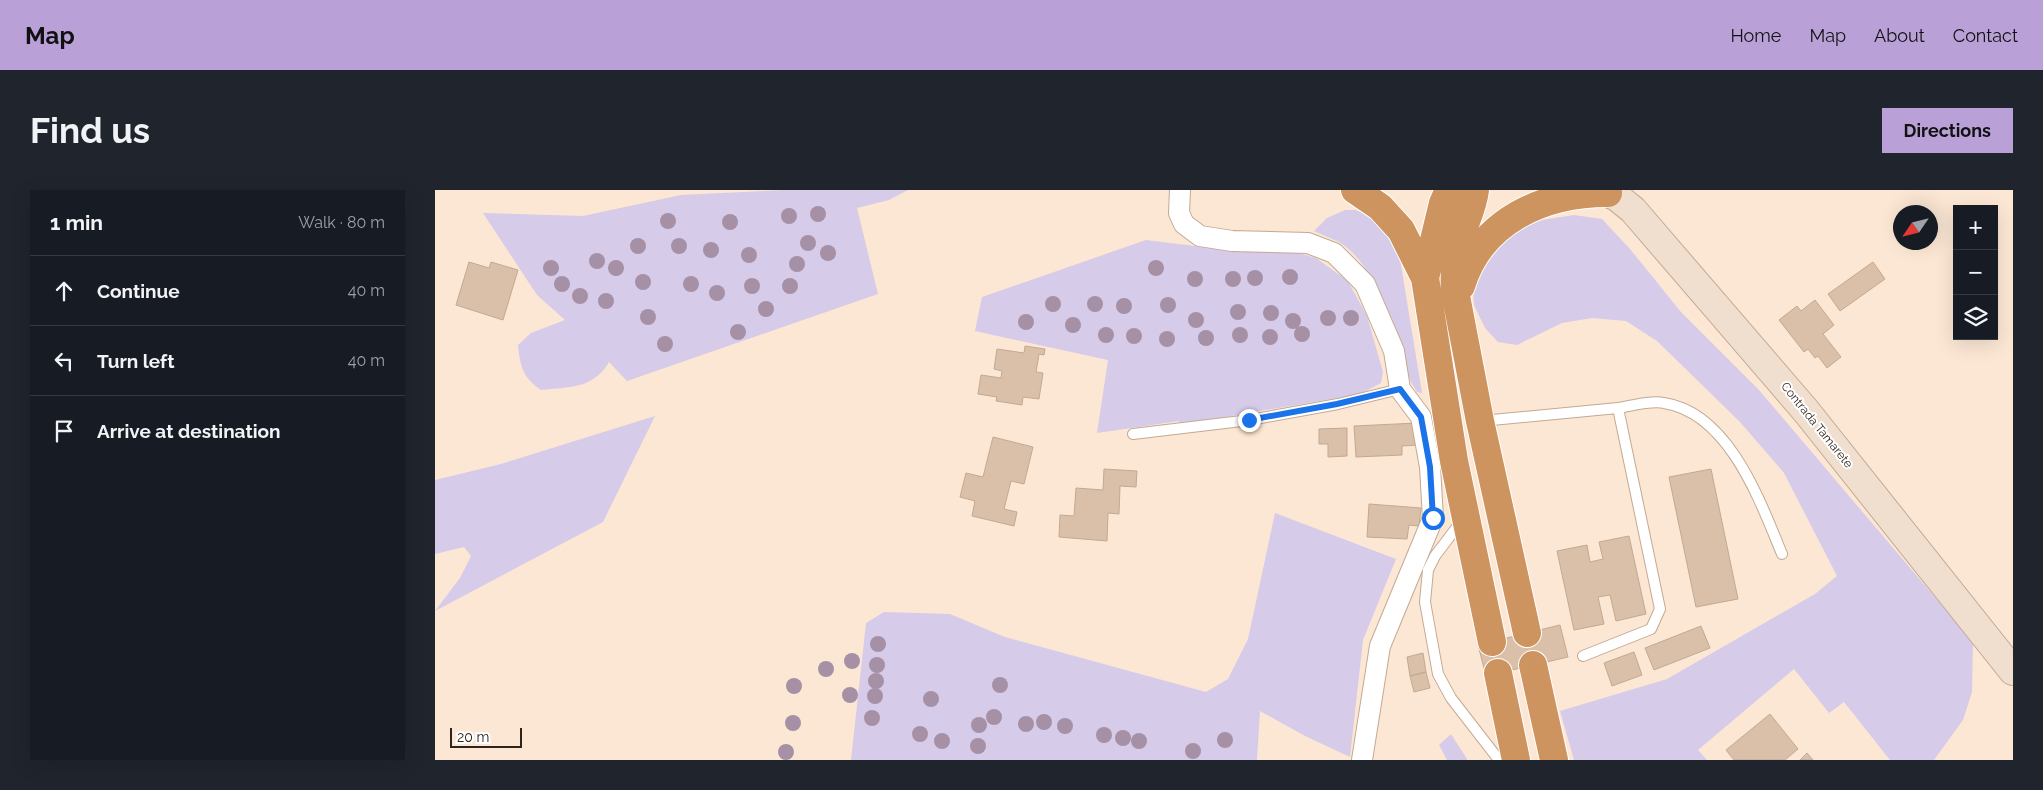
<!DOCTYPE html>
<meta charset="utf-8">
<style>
body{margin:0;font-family:Raleway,sans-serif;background:#20242c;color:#f1f3f6}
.controls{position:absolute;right:15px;top:15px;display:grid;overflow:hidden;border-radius:0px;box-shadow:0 5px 20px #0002}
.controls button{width:45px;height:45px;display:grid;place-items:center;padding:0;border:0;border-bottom:1px solid #363941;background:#171b24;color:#f1f3f6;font:25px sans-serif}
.compass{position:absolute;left:1458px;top:15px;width:45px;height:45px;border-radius:50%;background:#171b24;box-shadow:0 5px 20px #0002;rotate:235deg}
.scale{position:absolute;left:15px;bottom:12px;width:72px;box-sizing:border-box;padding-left:5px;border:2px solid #2e241c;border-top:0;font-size:14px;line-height:18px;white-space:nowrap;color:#2e241c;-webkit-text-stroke:4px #fff;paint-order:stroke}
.stop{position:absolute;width:15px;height:15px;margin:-11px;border:4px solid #1a73e8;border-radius:50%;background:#fff}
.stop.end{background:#1a73e8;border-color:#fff;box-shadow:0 1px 5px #0008}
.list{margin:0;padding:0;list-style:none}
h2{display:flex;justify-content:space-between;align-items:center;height:65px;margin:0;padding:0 20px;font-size:21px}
h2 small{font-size:16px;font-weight:400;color:#9ea1a6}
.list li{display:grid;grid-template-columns:32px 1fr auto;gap:15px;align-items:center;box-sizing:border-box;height:70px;padding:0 20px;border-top:1px solid #363941}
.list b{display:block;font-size:19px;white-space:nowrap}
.list em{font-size:16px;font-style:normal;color:#9ea1a6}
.icon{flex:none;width:28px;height:28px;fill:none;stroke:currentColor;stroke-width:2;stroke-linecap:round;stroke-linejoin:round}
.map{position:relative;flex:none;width:1578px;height:570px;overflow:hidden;border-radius:0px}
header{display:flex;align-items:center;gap:30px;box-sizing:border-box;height:70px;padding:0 25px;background:#b9a1d8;color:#111}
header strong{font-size:24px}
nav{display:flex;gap:28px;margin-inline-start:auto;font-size:18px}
.intro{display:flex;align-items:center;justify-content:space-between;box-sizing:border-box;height:120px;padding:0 30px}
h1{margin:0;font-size:35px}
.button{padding:12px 22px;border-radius:0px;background:#b9a1d8;color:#111;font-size:18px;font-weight:700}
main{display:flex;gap:30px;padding:0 30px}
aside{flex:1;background:#171b24;border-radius:0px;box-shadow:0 5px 20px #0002}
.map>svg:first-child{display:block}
.green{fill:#d6cbe9}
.building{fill:#dac0a9;stroke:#c2a992}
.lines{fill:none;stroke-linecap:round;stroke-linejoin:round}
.lane-casing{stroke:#c3a993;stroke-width:12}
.street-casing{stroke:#c3a993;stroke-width:22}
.secondary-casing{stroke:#c3a993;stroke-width:30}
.highway-casing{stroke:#fff;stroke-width:30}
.lane{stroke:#fff;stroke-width:10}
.street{stroke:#fff;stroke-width:20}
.secondary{stroke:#f0dfcf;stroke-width:28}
.highway{stroke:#cd945f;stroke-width:28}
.tree{fill:#a690a6}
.route{stroke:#1a73e8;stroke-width:6}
.labels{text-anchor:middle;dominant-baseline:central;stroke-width:4;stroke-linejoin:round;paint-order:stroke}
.street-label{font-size:12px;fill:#2e241c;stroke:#fff}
</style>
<header>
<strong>Map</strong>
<nav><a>Home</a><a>Map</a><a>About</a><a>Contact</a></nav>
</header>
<div class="intro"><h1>Find us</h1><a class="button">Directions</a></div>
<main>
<aside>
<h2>1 min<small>Walk · 80 m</small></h2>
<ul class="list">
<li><svg class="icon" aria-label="ahead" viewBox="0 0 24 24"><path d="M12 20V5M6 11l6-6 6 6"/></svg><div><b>Continue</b></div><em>40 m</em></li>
<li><svg class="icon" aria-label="left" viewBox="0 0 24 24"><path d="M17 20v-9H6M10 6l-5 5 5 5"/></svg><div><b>Turn left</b></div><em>40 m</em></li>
<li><svg class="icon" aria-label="arrive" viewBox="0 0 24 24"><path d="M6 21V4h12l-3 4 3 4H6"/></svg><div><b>Arrive at destination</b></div></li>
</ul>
</aside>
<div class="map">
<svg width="1578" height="570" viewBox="0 0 1578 570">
<rect width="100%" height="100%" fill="#fce7d4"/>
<path class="green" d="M349,0H473L454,10L422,18L443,104L192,191L174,172C159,199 133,197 106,200C88,188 85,176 83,155L96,143L130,130L102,105L48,23L148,26L246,5Z
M910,20H921L933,25L950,42L964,63L987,203L982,202L976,192C962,150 944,76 904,52C896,48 887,45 879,41L892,28Z
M1139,25L1167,29L1195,59L1246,122L1324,200L1538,452L1537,502L1528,530L1499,570H1455L1409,512L1394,523L1359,479L1263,560L1272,570H1139L1125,521L1232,489L1380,404L1402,386L1349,283L1305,232L1222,151L1191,131L1157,128L1127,133L1082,155L1063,152L1050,138L1039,115L1038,94L1044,75L1082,40L1107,30Z
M711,50L768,57L856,61L881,68L913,91L932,126L948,182L946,193L925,204L744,235V231L662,243L673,170L540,141L547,107Z
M220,226L168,332L0,421L25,388L36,366L29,357L0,364V290L66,274Z
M840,323L961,369L928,450L915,567L870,546L825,521L822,570H416L431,433L449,422L515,424L570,447L771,502L793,489L813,449Z
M1016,544L1032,569V570H1012L1004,555Z"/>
<path class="building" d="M34,72L54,78L56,72L83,80L68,130L21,115Z
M1438,72L1450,89L1405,121L1393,104Z
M1380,110L1399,135L1388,144L1406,167L1392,178L1383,166L1380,168L1373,159L1369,162L1344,130L1362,116L1366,121Z
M590,156L610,159L609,165L604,164L601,182L608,183L604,209L588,207L587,215L561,211L562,207L543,204L546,185L566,188L567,181L559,179L562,159L589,163Z
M982,233L983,255L967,256V265L921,267L919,236Z
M912,238V266L893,267V254H884V239Z
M558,247L598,257L589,294L576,291L569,319L582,322L579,336L537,326L540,311L525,307L531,283L548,287Z
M669,279L702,281L701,297L685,296L684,324L673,323L672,351L624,347L625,325L639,326L641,298L668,300Z
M1276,279L1303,409L1261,417L1234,287Z
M934,314L986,318L984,336L974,335L972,349L932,347Z
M1194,346L1211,424L1181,431L1175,405L1163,407L1169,434L1139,440L1122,361L1152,355L1155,372L1168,369L1164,352Z
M1125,435L1133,467L1051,486L1043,455Z
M1266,436L1275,458L1219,480L1210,458Z
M1199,462L1207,485L1177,496L1169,473Z
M988,463L991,482L975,486L972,467Z
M991,482L995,498L979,502L975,486Z
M1335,524L1363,559L1350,570H1299L1291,560Z
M1372,563L1378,570H1365Z"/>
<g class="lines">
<g class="lane-casing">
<path id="lane" d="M1183,218C1197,216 1216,210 1229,213C1294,223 1325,311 1347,364
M1046,231L1183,218L1225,419L1216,439L1148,466
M698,244L815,230L903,214L965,199
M1028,329L1000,366L993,380L990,412L1003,484L1016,508L1064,570"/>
</g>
<g class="street-casing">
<path id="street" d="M745,0L744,23L749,34L765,46L797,51L873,53L899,63L930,94L959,161L965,199L986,227L995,277L998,328L945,456L927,570"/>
</g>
<g class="secondary-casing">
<path id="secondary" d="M1166,0L1182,7L1198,20L1371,221L1578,481"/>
</g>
<g class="highway-casing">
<path id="highway" d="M920,0L945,17L966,40L990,88L1019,271L1057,452
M1040,0C1038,19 1028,35 1024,53C1020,69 1019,85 1020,101L1045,231L1092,443
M990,88L1008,13L1014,0
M1026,96C1046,30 1109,3 1173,3
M1098,475L1119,570
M1063,483L1081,570"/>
</g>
<use href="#lane" class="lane"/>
<use href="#street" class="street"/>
<use href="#secondary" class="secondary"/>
<use href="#highway" class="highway"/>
</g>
<g class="tree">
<circle cx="383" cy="24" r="8"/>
<circle cx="354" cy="26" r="8"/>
<circle cx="233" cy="31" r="8"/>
<circle cx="295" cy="32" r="8"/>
<circle cx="373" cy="53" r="8"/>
<circle cx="203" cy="56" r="8"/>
<circle cx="244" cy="56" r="8"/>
<circle cx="276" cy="60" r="8"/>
<circle cx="393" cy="63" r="8"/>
<circle cx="314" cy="65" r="8"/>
<circle cx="162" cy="71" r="8"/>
<circle cx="362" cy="74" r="8"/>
<circle cx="116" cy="78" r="8"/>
<circle cx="181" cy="78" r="8"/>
<circle cx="721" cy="78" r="8"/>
<circle cx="855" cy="87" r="8"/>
<circle cx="820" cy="88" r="8"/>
<circle cx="760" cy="89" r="8"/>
<circle cx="798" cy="89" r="8"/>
<circle cx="208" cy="92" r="8"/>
<circle cx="127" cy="94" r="8"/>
<circle cx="256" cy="94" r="8"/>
<circle cx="317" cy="96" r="8"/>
<circle cx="355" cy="96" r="8"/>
<circle cx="282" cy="103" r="8"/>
<circle cx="145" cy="106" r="8"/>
<circle cx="171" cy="111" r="8"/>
<circle cx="618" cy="114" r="8"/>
<circle cx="660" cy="114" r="8"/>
<circle cx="733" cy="115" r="8"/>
<circle cx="689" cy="116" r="8"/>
<circle cx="331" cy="119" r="8"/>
<circle cx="803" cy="122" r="8"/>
<circle cx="836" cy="123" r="8"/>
<circle cx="213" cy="127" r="8"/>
<circle cx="893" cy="128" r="8"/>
<circle cx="916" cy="128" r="8"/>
<circle cx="761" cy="130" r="8"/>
<circle cx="858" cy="131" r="8"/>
<circle cx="591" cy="132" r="8"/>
<circle cx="638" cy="135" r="8"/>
<circle cx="303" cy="142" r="8"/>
<circle cx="867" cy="144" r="8"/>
<circle cx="671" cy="145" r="8"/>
<circle cx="805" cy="145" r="8"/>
<circle cx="699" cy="146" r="8"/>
<circle cx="835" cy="147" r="8"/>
<circle cx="771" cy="148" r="8"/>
<circle cx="732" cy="149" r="8"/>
<circle cx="230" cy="154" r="8"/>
<circle cx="443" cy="454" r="8"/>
<circle cx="417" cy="471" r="8"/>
<circle cx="442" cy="475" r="8"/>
<circle cx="391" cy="479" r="8"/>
<circle cx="441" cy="491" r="8"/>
<circle cx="565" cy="495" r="8"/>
<circle cx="359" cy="496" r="8"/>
<circle cx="415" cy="505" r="8"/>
<circle cx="440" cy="506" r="8"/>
<circle cx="496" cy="509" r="8"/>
<circle cx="559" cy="527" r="8"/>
<circle cx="437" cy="528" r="8"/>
<circle cx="609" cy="532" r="8"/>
<circle cx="358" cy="533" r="8"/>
<circle cx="591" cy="534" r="8"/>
<circle cx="544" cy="535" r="8"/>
<circle cx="630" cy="536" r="8"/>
<circle cx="485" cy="544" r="8"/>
<circle cx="669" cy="545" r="8"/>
<circle cx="688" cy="548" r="8"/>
<circle cx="790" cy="550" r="8"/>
<circle cx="507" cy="551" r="8"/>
<circle cx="704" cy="551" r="8"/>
<circle cx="543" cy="556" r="8"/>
<circle cx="758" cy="561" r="8"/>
<circle cx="351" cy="562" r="8"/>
</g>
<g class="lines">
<path class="route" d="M814,230L902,214L965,199L986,227L995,277L998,328"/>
</g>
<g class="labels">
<g class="street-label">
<text transform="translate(1382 235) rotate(51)">Contrada Tamarete</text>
</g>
</g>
</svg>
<div class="controls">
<button>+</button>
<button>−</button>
<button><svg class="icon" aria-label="layers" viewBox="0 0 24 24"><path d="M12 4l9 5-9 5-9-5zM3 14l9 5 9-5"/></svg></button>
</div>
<svg class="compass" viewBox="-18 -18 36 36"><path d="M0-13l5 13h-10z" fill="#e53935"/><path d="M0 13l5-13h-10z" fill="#9ea1a6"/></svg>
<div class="scale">20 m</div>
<div class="stop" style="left:998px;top:328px"></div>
<div class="stop end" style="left:814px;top:230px"></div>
</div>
</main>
